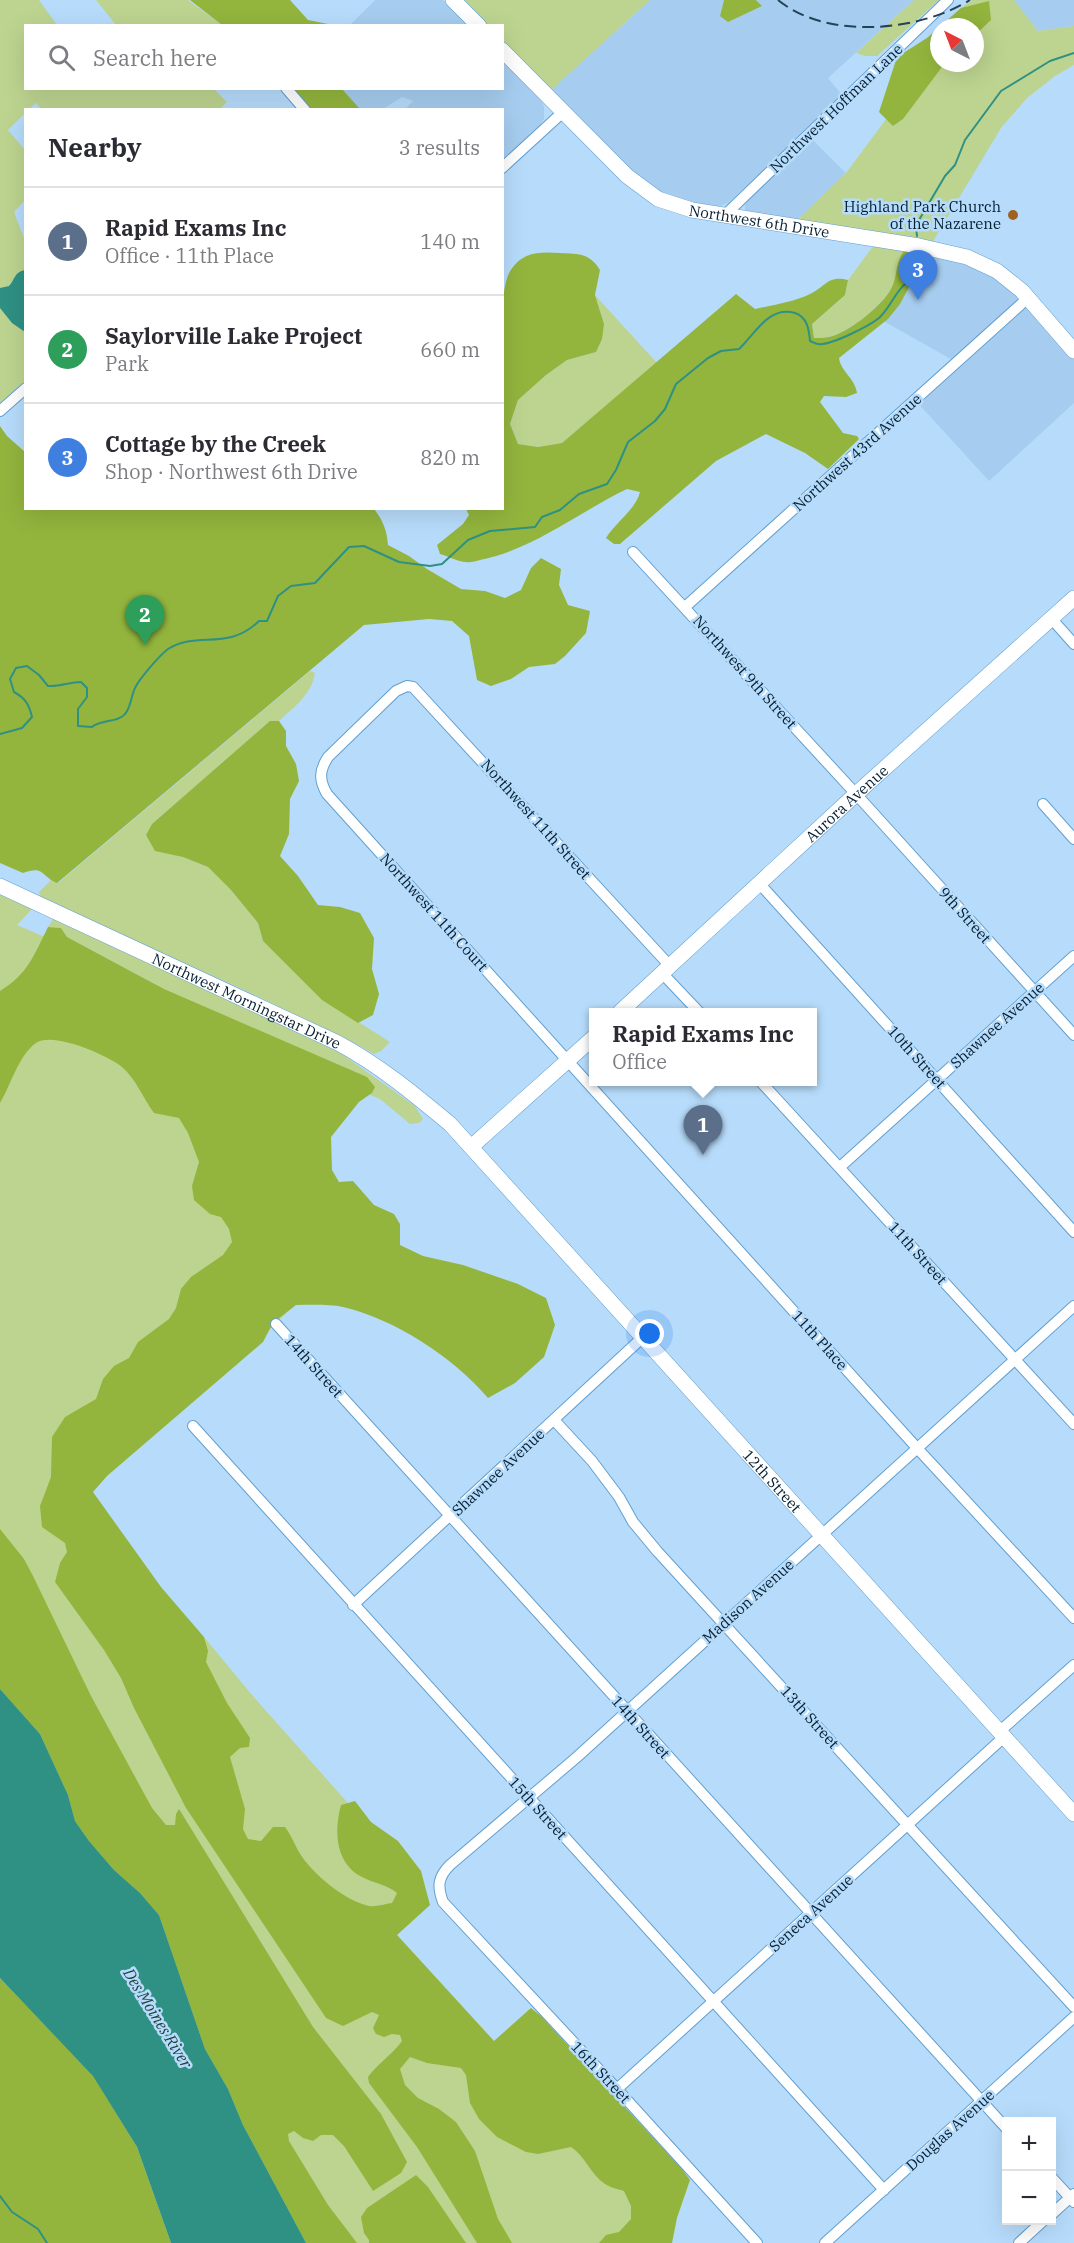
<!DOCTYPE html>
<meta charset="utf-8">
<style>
body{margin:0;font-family:"IBM Plex Serif",serif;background:#f2f2f3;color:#2b2b33}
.controls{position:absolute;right:18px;bottom:18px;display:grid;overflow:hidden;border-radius:0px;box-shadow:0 6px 24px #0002}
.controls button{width:54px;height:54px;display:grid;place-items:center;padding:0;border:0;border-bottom:2px solid #e1e1e2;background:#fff;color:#2b2b33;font:30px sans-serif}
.compass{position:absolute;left:930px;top:18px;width:54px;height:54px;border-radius:50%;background:#fff;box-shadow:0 6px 24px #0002;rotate:318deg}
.you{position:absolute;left:650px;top:1334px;width:21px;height:21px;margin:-15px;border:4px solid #fff;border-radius:50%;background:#1a73e8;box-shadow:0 0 0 9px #1a73e833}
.badge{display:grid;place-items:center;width:39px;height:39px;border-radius:50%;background:#7c3aed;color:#fff;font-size:20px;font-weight:700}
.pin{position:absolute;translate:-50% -50px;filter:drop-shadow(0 2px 3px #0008)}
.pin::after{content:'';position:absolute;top:32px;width:21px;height:18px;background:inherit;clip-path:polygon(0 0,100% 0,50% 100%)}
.popup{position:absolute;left:589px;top:1008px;width:228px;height:78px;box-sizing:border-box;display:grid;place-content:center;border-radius:0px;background:#fff;filter:drop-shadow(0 2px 4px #0005);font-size:20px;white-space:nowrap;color:#7c7c81}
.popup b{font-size:22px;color:#2b2b33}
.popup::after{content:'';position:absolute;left:50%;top:100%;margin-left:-12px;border:12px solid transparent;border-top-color:#fff}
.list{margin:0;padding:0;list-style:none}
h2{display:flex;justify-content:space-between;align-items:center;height:78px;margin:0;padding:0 24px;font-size:26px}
h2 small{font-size:20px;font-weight:400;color:#7c7c81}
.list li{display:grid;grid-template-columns:39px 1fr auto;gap:18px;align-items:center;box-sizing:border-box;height:108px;padding:0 24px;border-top:2px solid #e1e1e2}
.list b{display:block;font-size:22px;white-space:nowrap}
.list p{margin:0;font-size:20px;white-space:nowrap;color:#7c7c81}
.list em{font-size:20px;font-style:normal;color:#7c7c81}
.icon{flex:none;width:33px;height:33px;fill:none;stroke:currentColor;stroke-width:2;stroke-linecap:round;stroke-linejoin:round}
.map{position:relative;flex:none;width:1074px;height:2243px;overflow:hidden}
.search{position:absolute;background:#fff;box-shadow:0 6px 24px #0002;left:24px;top:24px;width:480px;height:66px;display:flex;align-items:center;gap:15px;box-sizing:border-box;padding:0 21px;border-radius:0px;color:#7c7c81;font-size:22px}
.panel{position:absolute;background:#fff;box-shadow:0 6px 24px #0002;left:24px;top:108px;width:480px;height:402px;border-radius:0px}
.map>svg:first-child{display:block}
.built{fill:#a6cdef}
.green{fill:#bdd490}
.forest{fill:#93b53d}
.water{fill:#2f9084}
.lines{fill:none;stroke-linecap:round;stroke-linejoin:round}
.stream{stroke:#2f9084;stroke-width:2}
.street-casing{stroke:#619fd0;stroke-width:12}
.secondary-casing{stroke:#619fd0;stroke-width:16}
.street{stroke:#fff;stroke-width:10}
.secondary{stroke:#fff;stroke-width:15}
.rail{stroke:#264257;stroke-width:2;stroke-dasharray:12 6;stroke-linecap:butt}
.poi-dot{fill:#9e6324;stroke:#b7dcfb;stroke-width:2}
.labels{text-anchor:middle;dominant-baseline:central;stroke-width:5;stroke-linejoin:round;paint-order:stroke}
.street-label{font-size:15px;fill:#051f32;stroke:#b7dcfb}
.poi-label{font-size:15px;fill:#051f32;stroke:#b7dcfb;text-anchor:end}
.water-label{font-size:16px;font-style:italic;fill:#23403b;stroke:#b7dcfb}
</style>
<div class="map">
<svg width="1074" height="2243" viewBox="0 0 1074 2243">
<rect width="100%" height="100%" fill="#b7dcfb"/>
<path class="built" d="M375,0H443L468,25L349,26Z
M650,0H724L720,16L761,6L756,0H914L828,78L842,95L728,203L714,208L698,206L648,188L549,92Z
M1014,0H1074V26L1038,31Z
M503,60L538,96L544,106V119L537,129L503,160L502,110L405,109L413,101L402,97L383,109H360L342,89L502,88Z
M811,138L846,173L794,223L752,215L745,211V205L753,193Z
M919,246L990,267L1074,351V403L989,481L915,400L956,362L878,318Z"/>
<path class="green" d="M0,0H39L57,25L26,26V88L214,89L227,102L219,110H42L36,103L29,109L26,110L25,113L8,130L25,150V200L14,212L25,241L26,380L0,403Z
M96,0H188L222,25H116Z
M460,0H650L549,92L503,44L502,26L485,25Z
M914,0H939L877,56H865L856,53Z
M972,0H1014L1038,31L1074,26V65L1055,76L1027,98L1001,128L932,243L794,223L846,173L886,119L894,126L945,63H975V35L988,2L961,8Z
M874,245L905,250C896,262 898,276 891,289C882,306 848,333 828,337C824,338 819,338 814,338L812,324L845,295L848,280Z
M595,295L657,363L562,443L538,447L518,444L510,424L518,400L546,375L567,360L596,352L604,324Z
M310,671L315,673C312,694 294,707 279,721L270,722L152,824L146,836L183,857L208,867L231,890L258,923L263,941L346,1014L390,1042L381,1051L374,1054L347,1039L242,989L50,902L40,897L39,892L51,880L58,883Z
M0,894L32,909L17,925L155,984L67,937L61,928L48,927L54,918L342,1054L415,1106L423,1119L419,1123L410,1124L380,1099L370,1095L372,1093L226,1177L318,1281L269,1330L77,1498L205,1641L204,1637L252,1695L419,1883L430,1905L397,1935L494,2041L531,2008L690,2180L655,2243H306L0,1689Z"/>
<path class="forest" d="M190,0H290L308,20L333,25H222Z
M724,0H756L762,6L728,22L720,16Z
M989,1L991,20L975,35V27H939V63H945L903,119L893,126L879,112L897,57L927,38L961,8Z
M282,89H342L360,109H302Z
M905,250L926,255L900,304L888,319L839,358C841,372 855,378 857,393L846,397L824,396L820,402L843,433L857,436L859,439L828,469L805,453L766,434L716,461L620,544H614L606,538C616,522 636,509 640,492L627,489C579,512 534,549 480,560C476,561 470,563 466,562C458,562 448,556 440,554L437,545L463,524L469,515L466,509L502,508L503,298C505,287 506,275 513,267C525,251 542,252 560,253C577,254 589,252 600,270L595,295L604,324L602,339L596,352L567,360L546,375L518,400L510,424L518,444L538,447L562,443L736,294L755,309C773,305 794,302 810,294C826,287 827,275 848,280L845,295L812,324L814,338C819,338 824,338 829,337C848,333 882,306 891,289C898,276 895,261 905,250Z
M0,426L7,436L25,452L26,508L374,509C383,520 387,531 388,545L409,556L427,569L461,589L485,591L505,598L521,590L531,568L541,558L561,569L559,585L568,605L590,611L586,633L565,656L555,664L529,667L511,679L491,686L477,680L469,636L452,621L429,619L364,625L57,883C41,876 44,865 23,873L0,863Z
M270,721H279L286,731V746L296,764L299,781L290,799L289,834L280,856L298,876L318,905L340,907L360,913L374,938L372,969L379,994L373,1015L358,1023L322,1000L263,941L258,923L231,890L208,867L183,857L155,851L146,835L152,824Z
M48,927L61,928L67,937L164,989L367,1077L375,1087L372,1093L359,1102L331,1137L332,1170L339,1182L353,1181L374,1205L394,1214L400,1224V1245L423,1256L463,1265L518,1284L546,1298L555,1325L544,1357L515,1383L488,1398C454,1358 395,1319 343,1307C329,1304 311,1305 296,1305L273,1323L263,1342L107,1476L93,1492L161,1587L204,1637L208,1651L206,1662L227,1703L250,1738L249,1747L240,1748L230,1757L245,1809L243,1829L248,1839L261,1841L273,1827H285C291,1835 294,1843 299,1852C311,1873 345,1901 369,1906C376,1907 385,1904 392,1903L397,1893C388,1885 373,1883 362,1877C335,1863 334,1831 341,1805L355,1801L371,1822L398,1841L421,1871L430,1905L397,1935L494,2041L531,2008L541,2016L682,2169L690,2180L677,2218L672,2243H599L606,2235L619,2232L631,2219V2206L624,2191C618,2189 611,2188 605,2184C591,2175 585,2156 571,2147L538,2154L526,2152L497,2137L479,2119L470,2103L466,2075L461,2068L427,2063L410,2057L400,2069L405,2085L418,2098L439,2109L456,2122L475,2151L498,2219L512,2243H477L417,2147L369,2083L368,2077C378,2063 392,2055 402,2041L400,2035L392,2034L384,2037L376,2034L373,2028L379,2015L372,2012L343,2026L326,2018L186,1808L134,1708L121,1678L104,1650L55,1582L60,1563L67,1552L65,1543L42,1527L40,1506L51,1477L52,1437L65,1417L96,1399L103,1379L114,1366L129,1358L138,1342L169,1319L176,1308L181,1289L191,1277L223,1255L232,1242L229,1229L221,1217L210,1214L194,1200L192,1186L199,1162L188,1133L179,1118L154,1113C143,1098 136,1079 122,1067C108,1055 52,1031 36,1043C18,1056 11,1085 0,1103V991C28,974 34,955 48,927Z
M0,1529L24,1559L33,1576L91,1696L152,1808L166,1825H175L176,1814L179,1809L313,2027L381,2114L407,2162L401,2173L373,2191L344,2146L333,2135H321L313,2141L303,2138L294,2131L288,2134L289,2141L328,2205L357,2243H306L243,2125L228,2089L205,2049L159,1915L140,1893L114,1870L89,1841L75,1821L68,1795L40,1734L0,1689Z
M0,1978L93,2075L137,2147L171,2243H0Z
M416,2175L428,2187L466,2243H369V2240L364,2233L361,2217L367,2208Z"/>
<path class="water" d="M25,270H26L25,332L12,323L0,308V288L9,286C15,280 14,272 25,270Z
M0,1689L40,1734L68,1795L75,1821L89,1841L114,1870L140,1893L159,1915L205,2049L228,2089L243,2125L306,2243H171L137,2147L93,2076L0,1978Z"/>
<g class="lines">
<path class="stream" d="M917,236L916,228L919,220L945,176L955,165L965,140L1001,91L1050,61L1074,53
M0,734L22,728L32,717C29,704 25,698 14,692L10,679L16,668L27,666L39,675L48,686C60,687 69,682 81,682L87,688V697L78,709V726L92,727C101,719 118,723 125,714C131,707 131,696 135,688C139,679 160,655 168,649C198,630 227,652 259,621H267L278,596L291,586L315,583L349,547L364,546L399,562L430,566L442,564L468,540L490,531L535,527L542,517L560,510L579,494L607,484L616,470L628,442L655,421L665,409L676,384L708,358L721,351L739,349C755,334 769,305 795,313C807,317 809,329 810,341C813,342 815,344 818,344C830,346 869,326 879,318C890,308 894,294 905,284L907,270L914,255
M0,2196L12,2212L38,2229L47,2243"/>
<g class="street-casing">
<path id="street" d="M286,88L305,110
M502,168L563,112
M724,216L948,0
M0,411L26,388
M633,552L856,794L1074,1035
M685,607L1029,297
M1051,618L1074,644
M1043,804L1074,839
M759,883L1074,1232
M670,966L413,687L407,686L396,691L328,757C319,771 319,780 327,794L917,1448L1074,1618
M662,973L699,1012
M761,1082L1074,1424
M840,1167L1074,956
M276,1324L1006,2128
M554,1420L592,1461L619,1497L633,1522L657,1551L1074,2007
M193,1426L884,2190
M353,1605L642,1338
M999,1732L1074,1665
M617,2089L1004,1737
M1052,2178L1074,2202
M1052,2214L1074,2194
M757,2243L617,2089L443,1902C437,1886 438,1877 450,1865L577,1757L1074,1306
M825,2243L1074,2017
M1019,2243L1044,2220"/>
</g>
<g class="secondary-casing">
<g id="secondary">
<path d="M453,0L479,26"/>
<path id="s1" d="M502,50L627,176L658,199L692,210L919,246L967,257L997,271L1022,291L1074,351"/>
<path id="s2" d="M0,886L338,1043C379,1065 414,1094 450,1124L1074,1814"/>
<path id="s3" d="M620,1012L856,794L1074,598"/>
<path d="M471,1147L594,1037"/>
</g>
</g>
<use href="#street" class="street"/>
<use href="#secondary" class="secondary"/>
<path class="rail" d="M778,0C827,40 918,32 970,0"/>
</g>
<circle class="poi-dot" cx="1013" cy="215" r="6"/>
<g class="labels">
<g class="street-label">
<text transform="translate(836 108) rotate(-44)">Northwest Hoffman Lane</text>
<text stroke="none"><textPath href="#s1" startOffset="320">Northwest 6th Drive</textPath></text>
<text transform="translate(857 452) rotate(-42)">Northwest 43rd Avenue</text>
<text transform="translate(745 672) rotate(48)">Northwest 9th Street</text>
<text stroke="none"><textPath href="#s3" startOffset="308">Aurora Avenue</textPath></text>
<text transform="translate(536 819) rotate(48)">Northwest 11th Street</text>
<text transform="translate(434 912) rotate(48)">Northwest 11th Court</text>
<text transform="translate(965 915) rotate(48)">9th Street</text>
<text stroke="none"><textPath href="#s2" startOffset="272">Northwest Morningstar Drive</textPath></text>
<text transform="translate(997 1025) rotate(-42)">Shawnee Avenue</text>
<text transform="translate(917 1057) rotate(48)">10th Street</text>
<text transform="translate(918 1253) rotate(48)">11th Street</text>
<text transform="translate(820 1340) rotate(48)">11th Place</text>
<text transform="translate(314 1366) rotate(48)">14th Street</text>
<text transform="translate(498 1472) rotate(-43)">Shawnee Avenue</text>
<text stroke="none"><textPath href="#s2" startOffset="992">12th Street</textPath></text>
<text transform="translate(748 1601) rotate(-42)">Madison Avenue</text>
<text transform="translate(810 1717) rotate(48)">13th Street</text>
<text transform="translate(641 1727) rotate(48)">14th Street</text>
<text transform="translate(538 1808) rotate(48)">15th Street</text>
<text transform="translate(811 1913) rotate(-42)">Seneca Avenue</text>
<text transform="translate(601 2072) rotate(47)">16th Street</text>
<text transform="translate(950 2130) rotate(-42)">Douglas Avenue</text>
</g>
<g class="poi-label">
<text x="1001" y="206">Highland Park Church<tspan x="1001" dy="17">of the Nazarene</tspan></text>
</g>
<g class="water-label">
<text transform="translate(158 2018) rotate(58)">Des Moines River</text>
</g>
</g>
</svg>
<div class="controls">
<button>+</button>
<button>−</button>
</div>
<svg class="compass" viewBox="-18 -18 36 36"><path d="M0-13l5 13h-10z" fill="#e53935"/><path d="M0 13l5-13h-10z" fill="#7c7c81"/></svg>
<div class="you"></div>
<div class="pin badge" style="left:703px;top:1155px;background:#5c6f8a">1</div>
<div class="popup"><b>Rapid Exams Inc</b>Office</div>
<div class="pin badge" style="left:145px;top:645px;background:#2e9e5b">2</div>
<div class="pin badge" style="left:918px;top:300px;background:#3f7fe0">3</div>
<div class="search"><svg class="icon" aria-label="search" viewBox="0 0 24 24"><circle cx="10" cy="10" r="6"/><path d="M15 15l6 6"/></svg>Search here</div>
<section class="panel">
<h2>Nearby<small>3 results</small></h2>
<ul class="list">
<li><span class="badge" style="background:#5c6f8a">1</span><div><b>Rapid Exams Inc</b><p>Office · 11th Place</p></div><em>140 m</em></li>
<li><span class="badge" style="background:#2e9e5b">2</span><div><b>Saylorville Lake Project</b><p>Park</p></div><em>660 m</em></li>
<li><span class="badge" style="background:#3f7fe0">3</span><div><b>Cottage by the Creek</b><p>Shop · Northwest 6th Drive</p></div><em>820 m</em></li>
</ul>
</section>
</div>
